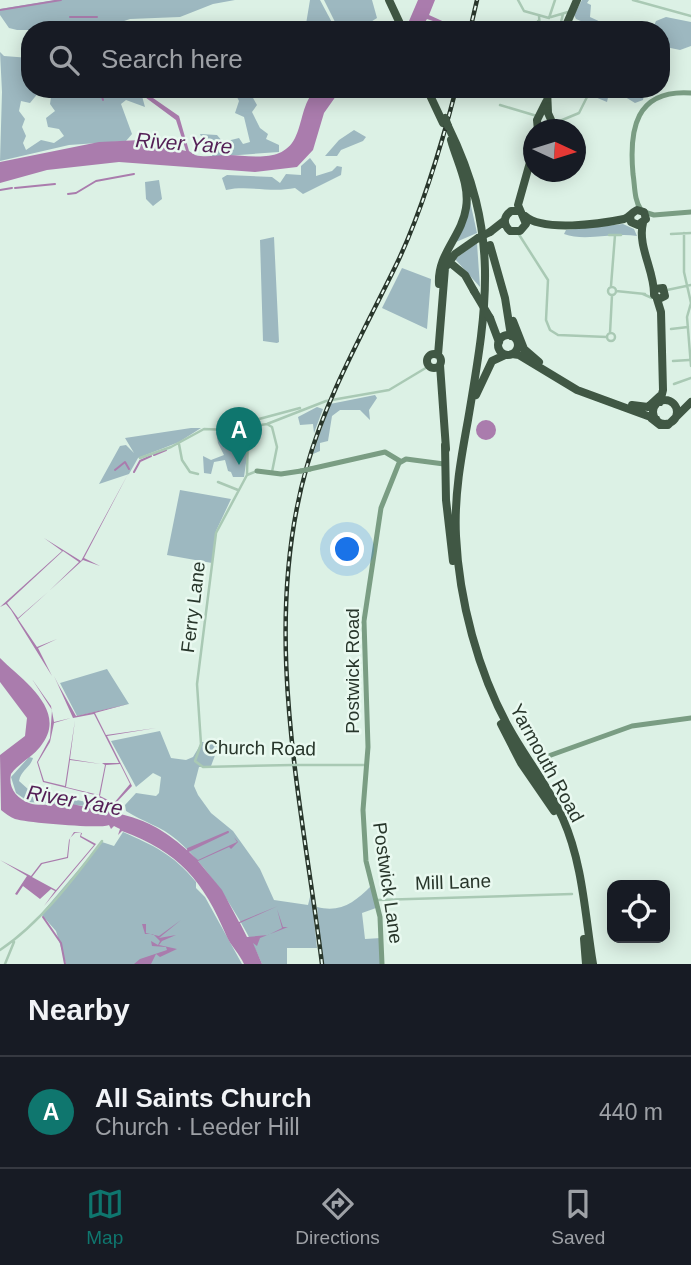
<!DOCTYPE html>
<meta charset="utf-8">
<style>
body{margin:0;font-family:Helvetica,sans-serif;background:#20242c;color:#f1f3f6}
.controls{position:absolute;right:21px;bottom:21px;display:grid;overflow:hidden;border-radius:14px;box-shadow:0 4px 18px #0003}
.controls button{width:63px;height:63px;display:grid;place-items:center;padding:0;border:0;border-bottom:2px solid #363941;background:#171b24;color:#f1f3f6;font:35px sans-serif}
.compass{position:absolute;left:523px;top:119px;width:63px;height:63px;border-radius:50%;background:#171b24;box-shadow:0 4px 18px #0003;rotate:94deg}
.you{position:absolute;left:348px;top:550px;width:24px;height:24px;margin:-18px;border:5px solid #fff;border-radius:50%;background:#1a73e8;box-shadow:0 0 0 10px #1a73e833}
.badge{display:grid;place-items:center;width:46px;height:46px;border-radius:50%;background:#0f766e;color:#fff;font-size:23px;font-weight:700}
.pin{position:absolute;translate:-50% -58px;filter:drop-shadow(0 2px 4px #0008)}
.pin::after{content:'';position:absolute;top:37px;width:24px;height:21px;background:inherit;clip-path:polygon(0 0,100% 0,50% 100%)}
.list{margin:0;padding:0;list-style:none}
h2{display:flex;justify-content:space-between;align-items:center;height:91px;margin:0;padding:0 28px;font-size:30px}
h2 small{font-size:23px;font-weight:400;color:#9ea1a6}
.list li{display:grid;grid-template-columns:46px 1fr auto;gap:21px;align-items:center;box-sizing:border-box;height:112px;padding:0 28px;border-top:2px solid #363941}
.list b{display:block;font-size:26px;white-space:nowrap}
.list p{margin:0;font-size:23px;white-space:nowrap;color:#9ea1a6}
.list em{font-size:23px;font-style:normal;color:#9ea1a6}
.icon{flex:none;width:38px;height:38px;fill:none;stroke:currentColor;stroke-width:2;stroke-linecap:round;stroke-linejoin:round}
.map{position:relative;flex:none;width:691px;height:964px;overflow:hidden}
.search{position:absolute;background:#171b24;box-shadow:0 4px 18px #0003;left:21px;right:21px;top:21px;height:77px;display:flex;align-items:center;gap:18px;box-sizing:border-box;padding:0 24px;border-radius:28px;color:#9ea1a6;font-size:26px}
.sheet{height:203px;background:#171b24}
nav{display:flex;justify-content:space-around;align-items:center;box-sizing:border-box;height:98px;border-top:2px solid #363941;background:#171b24;font-size:19px;color:#9ea1a6}
nav a{display:grid;justify-items:center;gap:4px}
nav .on{color:#0f766e}
.map>svg:first-child{display:block}
.green{fill:#9db8c0;fill-rule:evenodd}
.water{fill:#aa7cad;fill-rule:evenodd}
.lines{fill:none;stroke-linecap:round;stroke-linejoin:round}
.stream{stroke:#aa7cad;stroke-width:2}
.street{stroke:#a9c9b4;stroke-width:2.5}
.secondary{stroke:#7a9d83;stroke-width:5}
.highway{stroke:#405744;stroke-width:8}
.rail-casing{stroke:#28362b;stroke-width:4.5}
.rail{stroke:#e9f9f0;stroke-width:2;stroke-dasharray:5;stroke-linecap:butt}
.street-bridge{stroke:#a9c9b4;stroke-width:2.5}
.secondary-bridge{stroke:#7a9d83;stroke-width:5}
.highway-bridge{stroke:#405744;stroke-width:8}
.labels{text-anchor:middle;dominant-baseline:central;stroke-width:5;stroke-linejoin:round;paint-order:stroke}
.street-label{font-size:19px;fill:#28362b;stroke:#e9f9f0}
.water-label{font-size:21px;font-style:italic;fill:#541f56;stroke:#e9f9f0}
</style>
<div class="map">
<svg width="691" height="964" viewBox="0 0 691 964">
<rect width="100%" height="100%" fill="#dcf1e5"/>
<path class="green" d="M56,0H235L213,4L180,17L130,19L98,30H17L9,28L0,15V9Z
M310,0H320L336,30H305Z
M324,0H372L377,18L358,30H339Z
M582,0H589L587,3L591,5L590,17L618,30H602L576,19L574,15Z
M666,17L691,22V46L680,50L661,46V30H652L656,21Z
M0,52L4,56L30,58V89H134L142,96L145,107L126,100L121,104L132,134L126,141L69,145L0,161L2,92ZM39,92L51,97L50,104L55,111L46,118L48,127L59,129L64,136L54,143L41,140L26,150L23,143L26,136L22,127L25,119L19,111L21,101L30,103Z
M243,89H248L257,105L252,112L260,128L268,134L266,139L279,145V152L212,157L213,150L208,149L214,142H204L200,134L217,135L223,142L239,138L243,144L250,142L244,117L235,113L239,101L235,93Z
M606,89H645L643,100L635,103L617,92L609,93L607,102L595,97H603Z
M354,130L366,137L363,141L341,150L337,156H325L339,140Z
M310,158L316,166V176L332,171L337,166L342,167L341,175L303,194L295,188C271,193 248,185 226,190L222,178L227,175L272,177L280,183L286,174L301,175V166Z
M159,180L162,199L153,206L146,199L145,182Z
M468,192L477,233L456,242Z
M623,224L634,229L637,236C614,232 585,242 564,234L566,230Z
M274,237L279,342L277,343L263,341L260,240Z
M477,243L480,287L455,259Z
M402,268L431,279L427,329L382,308Z
M375,395L377,398L369,410L370,420L360,410H340L332,416L328,441L320,443V451L313,454L330,404Z
M317,407L323,409L314,433L313,424L300,425L298,417Z
M191,428H201L179,442L138,458L129,474L99,484L120,446L126,445L134,453L125,438Z
M216,432L228,435L231,450L248,449L244,477H233L231,472L228,471L225,460L214,462L211,474L204,473L203,456L211,460L224,455L218,443Z
M180,490L231,499L216,531L212,563L167,555Z
M107,669L129,704L77,716L60,683Z
M160,731L171,758L186,760L193,757L202,742H220L211,766L199,767L194,786L198,795L211,813L233,831L260,869L274,900L308,905L311,893L317,948H287V964H262C245,924 210,868 177,840C161,826 143,822 126,811L125,805L136,793L156,796L159,793L161,777L153,773L136,787L111,741Z
M29,757L33,758C30,768 21,770 19,781L39,799H72L115,808L29,802L16,793L11,777Z
M123,832C154,846 172,853 196,882V888L205,897L242,964H66L56,931L41,914L102,842L114,846Z
M371,886L376,908L362,913L365,939L381,938V964H323L317,907C341,913 355,902 371,886Z"/>
<path class="water" d="M418,0H435L429,15L462,30H449L448,26L427,19L420,30H400L409,21Z
M134,89H140L179,116L189,151L195,155C207,158 215,155 227,155C250,155 282,164 295,138C303,122 302,103 316,89H341L324,113L313,150L297,167L255,172L119,162L47,170L0,183V162L99,142L141,140L186,151L176,120Z
M476 430a10 10 0 1 1 20 0a10 10 0 1 1-20 0Z
M128,474L84,558L100,566L83,560L49,591L79,562L63,551L7,603L18,618L48,592L18,619L37,647L57,639L38,648L52,676L11,610L6,604L0,607L62,551L44,538L81,561Z
M0,658C22,680 70,711 40,747C31,758 19,763 11,774C8,787 16,798 29,803C44,808 57,801 71,804C131,816 151,815 198,860L237,842L234,837L238,842L231,849L229,847L198,861L222,890L239,922L278,906L240,923L247,937L268,935L282,928L277,909L283,927H288L260,938L257,946L253,943L262,964H244C240,955 230,944 227,937C203,880 179,852 122,831L118,835L120,829L114,826L111,829L109,825C104,829 28,823 15,819C10,817 5,813 1,810L0,755L25,736L27,718L0,682Z
M54,676L58,684L75,677L58,684L76,716L128,704L95,713L106,735L156,728L107,736L132,786L114,805L95,795L43,782L37,762L50,738L52,710L32,679L51,706L54,722L71,718L54,723L50,742L38,762L44,781L65,786L75,720L70,759L101,764L70,760L66,787L99,795L105,765L102,763H119L94,714L73,718ZM120,764L130,784L114,803L100,796L106,765Z
M74,832L82,833L81,836L96,844L44,906L55,891L51,889L40,899L23,886L17,895L15,894L27,876L0,860L31,876L41,863L67,857L69,840ZM75,833H81L80,837L94,845L56,890L32,877L42,864L68,858L70,838Z
M181,920L159,938L176,935L162,941L159,945L177,949L160,957L156,954L151,964H134L140,959L167,950L166,947L152,946L151,941L158,945L160,941L153,934H145L142,924H146V933L159,936Z"/>
<g class="lines">
<path class="stream" d="M0,10L61,0
M70,17H97
M81,22L83,30
M100,89L103,100
M15,188L55,184
M0,190L12,188
M68,194L76,193L96,181L134,174
M154,455L166,450
M115,470L125,462L129,469
M134,472L140,461L151,456
M188,849L228,832L188,851
M43,917L61,943L65,964"/>
<path class="street" d="M518,0L524,11L549,18L555,0
M633,0L691,16
M551,17L568,12
M538,21L537,26L540,28L539,16
M559,30L563,14
M500,105L537,116
M555,123L579,113L591,89
M518,233L548,280L546,320L550,330L558,335L607,337
M684,233V272L691,303L687,317L691,366
M671,234L691,233
M609,235H621
M611,286L615,235
M608 291a4 4 0 1 1 8 0a4 4 0 1 1-8 0Z
M667,290L691,285
M616,291L645,294
M643,294L652,298
M671,329L688,327
M610,333L612,295
M607 337a4 4 0 1 1 8 0a4 4 0 1 1-8 0Z
M673,361L689,360
M674,384L691,378
M259,419L300,408
M267,424L272,427L277,447L272,472
M179,444L182,460L190,472L198,474
M140,458L171,447L204,429L229,430L267,424L326,401L389,390L429,366
M257,471L247,475L216,533L197,684L201,744L195,761L203,767L293,765
M247,475L248,429
M218,482L238,490
M301,765H364
M377,900L572,894
M0,950C39,924 73,880 102,841
M5,964L14,942"/>
<path class="secondary" d="M641,210C634,200 635,186 633,174C629,130 635,89 691,93
M644,212L654,215L691,212
M310,469L385,452L400,461
M257,471L281,474L301,471
M540,759L632,726L691,718
M382,964L380,917L366,861L363,810L368,747L364,621L381,508L399,463L406,459L444,464"/>
<path class="highway" d="M389,0L403,30
M564,30L577,0
M427,89L443,123
M448,126C501,234 487,307 468,420C461,458 454,496 456,536C459,600 478,672 509,728C526,759 549,787 563,819C583,864 585,916 593,964
M538,130L537,120L546,102
M547,130L552,122L548,113L547,89
M520,211H511C503,217 503,224 510,231H520L526,224L518,205L534,148
M525,216C543,232 600,224 624,219C630,217 631,213 637,210L644,212L646,219L638,225L631,222L630,216
M643,223C637,246 655,272 654,295L659,299L665,296L663,288L655,289
M490,232L504,221
M490,245L505,298L511,336
M448,261L465,275L474,291
M439,284C437,254 462,236 466,208C470,185 457,162 451,140
M657,299L661,312L663,390L660,402
M490,318L499,342
M513,321L524,349L539,362
M498 345a10 10 0 1 1 20 0a10 10 0 1 1-20 0Z
M512,354L519,355L577,390L656,419
M427 361a7 7 0 1 1 14 0a7 7 0 1 1-14 0Z
M438,355L445,268L455,254L478,238
M440,365L446,449
M476,395L492,361L505,355
M653 412a12 12 0 1 1 24 0a12 12 0 1 1-24 0Z
M632,405L648,407L660,396
M651,418L660,425H668L691,402
M445,445L446,500L453,561
M501,724L521,763L554,811
M584,939L586,964"/>
<g class="rail-casing">
<path id="rail" d="M470,30L477,0
M322,964C302,801 260,629 307,466C328,392 366,328 399,259C424,205 441,147 456,89"/>
</g>
<use href="#rail" class="rail"/>
<path class="street-bridge" d="M293,765H300"/>
<path class="secondary-bridge" d="M301,471L310,469"/>
<path class="highway-bridge" d="M445,118L448,126
M478,238L490,232
M474,291L490,318"/>
</g>
<g class="labels">
<g class="street-label">
<text transform="translate(193 607) rotate(-83)">Ferry Lane</text>
<text transform="translate(352 671) rotate(-90)">Postwick Road</text>
<text transform="translate(260 748) rotate(1)">Church Road</text>
<text transform="translate(547 763) rotate(61)">Yarmouth Road</text>
<text transform="translate(453 882) rotate(-2)">Mill Lane</text>
<text transform="translate(388 883) rotate(82)">Postwick Lane</text>
</g>
<g class="water-label">
<text transform="translate(184 143) rotate(4)">River Yare</text>
<text transform="translate(75 800) rotate(10)">River Yare</text>
</g>
</g>
</svg>
<div class="controls">
<button><svg class="icon" aria-label="locate" viewBox="0 0 24 24"><circle cx="12" cy="12" r="6"/><path d="M12 2v4M12 18v4M2 12h4M18 12h4"/></svg></button>
</div>
<svg class="compass" viewBox="-18 -18 36 36"><path d="M0-13l5 13h-10z" fill="#e53935"/><path d="M0 13l5-13h-10z" fill="#9ea1a6"/></svg>
<div class="you"></div>
<div class="pin badge" style="left:239px;top:465px">A</div>
<div class="search"><svg class="icon" aria-label="search" viewBox="0 0 24 24"><circle cx="10" cy="10" r="6"/><path d="M15 15l6 6"/></svg>Search here</div>
</div>
<section class="sheet">
<h2>Nearby<small></small></h2>
<ul class="list">
<li><span class="badge">A</span><div><b>All Saints Church</b><p>Church · Leeder Hill</p></div><em>440 m</em></li>
</ul>
</section>
<nav>
<a class="on"><svg class="icon" aria-label="map" viewBox="0 0 24 24"><path d="M3 6l6-2 6 2 6-2v14l-6 2-6-2-6 2zM9 4v14M15 6v14"/></svg>Map</a>
<a><svg class="icon" aria-label="directions" viewBox="0 0 24 24"><path d="M12 3l9 9-9 9-9-9zM9 14v-3h6M13 9l2 2-2 2"/></svg>Directions</a>
<a><svg class="icon" aria-label="saved" viewBox="0 0 24 24"><path d="M7 4h10v16l-5-4-5 4z"/></svg>Saved</a>
</nav>
